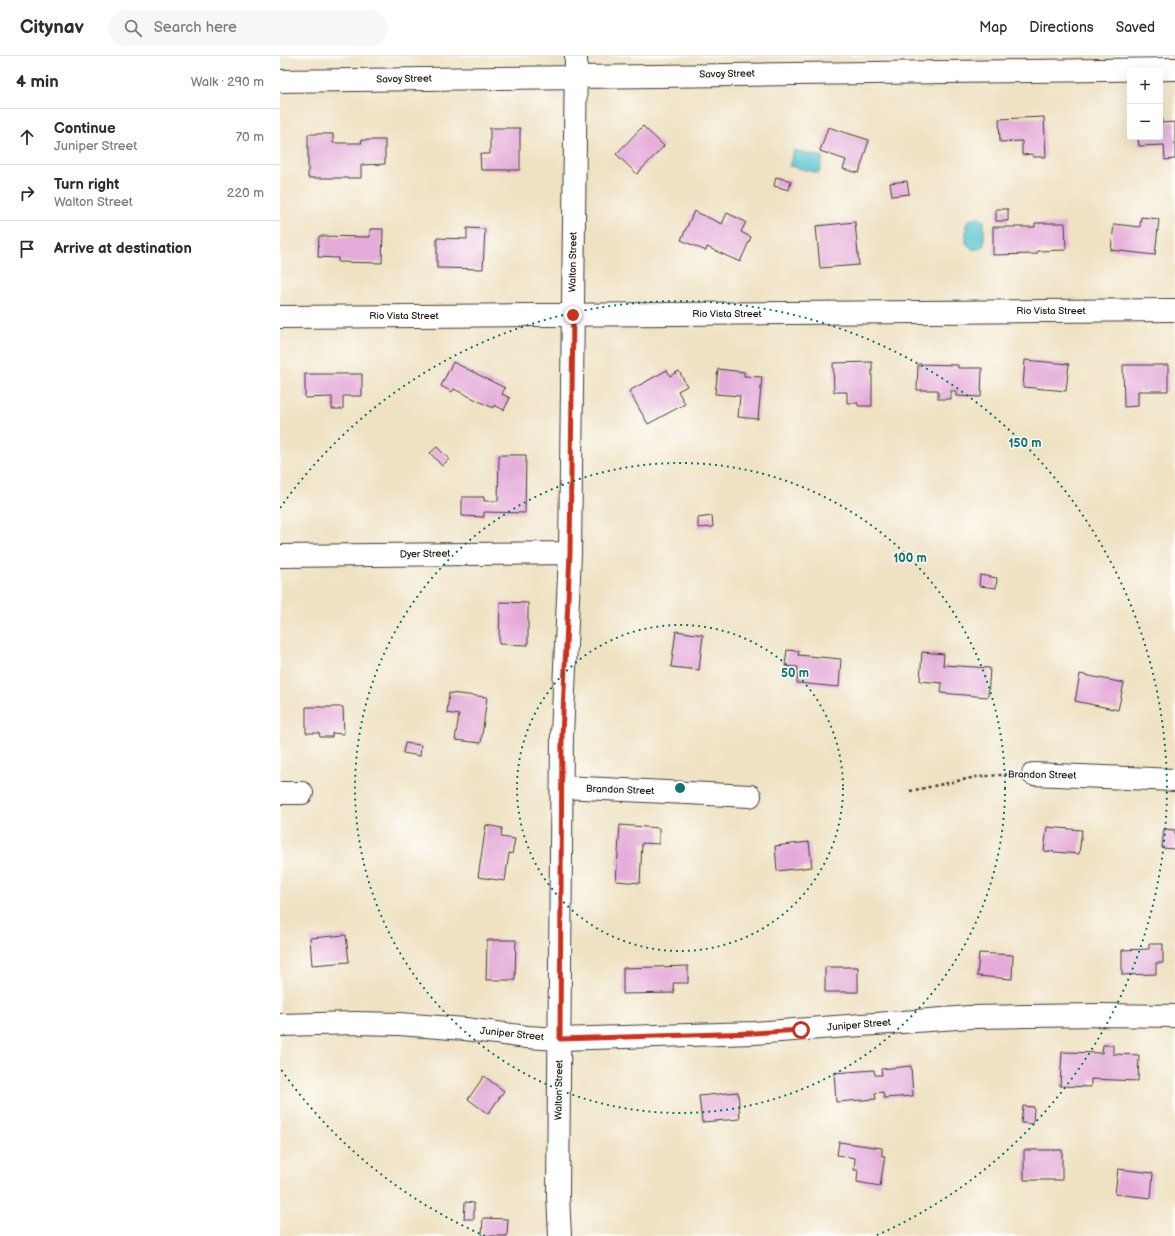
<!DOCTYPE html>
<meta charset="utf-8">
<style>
body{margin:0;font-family:"Balsamiq Sans",sans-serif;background:#f7f7f7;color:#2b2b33}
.controls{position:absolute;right:12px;top:12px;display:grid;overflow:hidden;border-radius:4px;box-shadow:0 4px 16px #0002}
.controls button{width:36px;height:36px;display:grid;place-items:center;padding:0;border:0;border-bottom:1px solid #e1e1e2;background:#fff;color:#2b2b33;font:20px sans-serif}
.stop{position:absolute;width:12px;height:12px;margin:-9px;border:3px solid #c8321e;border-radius:50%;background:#fff}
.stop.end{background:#c8321e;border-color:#fff;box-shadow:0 1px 4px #0008}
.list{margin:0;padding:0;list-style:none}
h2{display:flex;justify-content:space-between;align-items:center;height:52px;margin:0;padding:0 16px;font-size:17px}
h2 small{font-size:13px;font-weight:400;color:#7c7c81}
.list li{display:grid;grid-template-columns:26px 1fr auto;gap:12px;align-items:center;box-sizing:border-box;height:56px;padding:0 16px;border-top:1px solid #e1e1e2}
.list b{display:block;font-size:15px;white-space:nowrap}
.list p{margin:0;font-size:13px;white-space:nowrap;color:#7c7c81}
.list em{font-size:13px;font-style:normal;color:#7c7c81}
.icon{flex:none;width:22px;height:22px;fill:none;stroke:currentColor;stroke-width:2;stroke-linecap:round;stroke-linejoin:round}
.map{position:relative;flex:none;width:895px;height:1180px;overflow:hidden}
header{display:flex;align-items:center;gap:24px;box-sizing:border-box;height:56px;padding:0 20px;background:#fff;border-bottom:1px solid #e1e1e2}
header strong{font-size:19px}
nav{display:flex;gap:22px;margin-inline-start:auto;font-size:14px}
.search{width:280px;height:36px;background:#f7f7f7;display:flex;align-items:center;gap:10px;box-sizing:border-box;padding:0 14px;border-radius:22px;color:#7c7c81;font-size:15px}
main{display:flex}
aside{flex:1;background:#fff}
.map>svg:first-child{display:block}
.water{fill:#59c5d2;stroke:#3a7077}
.building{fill:#e4aad9}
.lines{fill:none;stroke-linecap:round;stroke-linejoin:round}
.minor-casing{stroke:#3c3a35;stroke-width:24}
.path{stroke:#3c3a35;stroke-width:2.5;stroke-dasharray:3 3;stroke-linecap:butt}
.minor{stroke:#fff;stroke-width:22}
.route{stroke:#c8321e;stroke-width:5}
.ring{fill:none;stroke:#0f766e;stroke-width:2;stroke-dasharray:2 4}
.labels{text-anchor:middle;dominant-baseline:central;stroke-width:3;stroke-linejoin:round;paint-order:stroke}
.street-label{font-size:10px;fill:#1c1c1c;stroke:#fdfcf7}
.centre{fill:#0f766e;stroke:#fdfcf7;stroke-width:2}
.ring-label{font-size:12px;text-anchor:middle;font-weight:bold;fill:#0f766e;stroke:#fdfcf7;stroke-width:3;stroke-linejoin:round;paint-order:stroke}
</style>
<header>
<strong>Citynav</strong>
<div class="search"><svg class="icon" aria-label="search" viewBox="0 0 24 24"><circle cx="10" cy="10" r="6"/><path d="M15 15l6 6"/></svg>Search here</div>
<nav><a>Map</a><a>Directions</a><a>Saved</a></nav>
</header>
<main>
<aside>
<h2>4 min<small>Walk · 290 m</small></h2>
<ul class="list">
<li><svg class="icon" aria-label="ahead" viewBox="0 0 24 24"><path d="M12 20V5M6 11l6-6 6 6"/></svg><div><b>Continue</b><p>Juniper Street</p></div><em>70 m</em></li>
<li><svg class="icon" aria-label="right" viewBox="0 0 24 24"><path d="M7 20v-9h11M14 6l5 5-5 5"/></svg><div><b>Turn right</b><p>Walton Street</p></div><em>220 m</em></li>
<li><svg class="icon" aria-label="arrive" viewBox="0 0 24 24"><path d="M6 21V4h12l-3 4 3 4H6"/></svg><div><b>Arrive at destination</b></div></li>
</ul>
</aside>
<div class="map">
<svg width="895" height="1180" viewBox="0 0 895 1180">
<rect width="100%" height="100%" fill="#fdfcf7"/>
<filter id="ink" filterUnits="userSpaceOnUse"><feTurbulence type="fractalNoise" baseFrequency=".025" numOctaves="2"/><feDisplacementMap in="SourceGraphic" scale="8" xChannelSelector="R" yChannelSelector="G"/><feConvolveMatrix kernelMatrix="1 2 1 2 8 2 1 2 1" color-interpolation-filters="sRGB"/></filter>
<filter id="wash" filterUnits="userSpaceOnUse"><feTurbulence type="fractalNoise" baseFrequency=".012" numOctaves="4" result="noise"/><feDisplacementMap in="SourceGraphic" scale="16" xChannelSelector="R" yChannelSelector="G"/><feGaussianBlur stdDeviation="0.9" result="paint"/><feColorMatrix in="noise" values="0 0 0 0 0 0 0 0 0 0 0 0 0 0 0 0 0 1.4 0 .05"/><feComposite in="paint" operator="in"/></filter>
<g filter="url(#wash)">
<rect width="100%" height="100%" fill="#efe2c3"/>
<path class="water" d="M514,94L543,101L539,117L509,110Z
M698,161L704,165V189L699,193H692L686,187V168L690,163Z"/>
<g id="blocks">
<path class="building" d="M764,61L766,101H753V98L742,99V85L720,86L719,63Z
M880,63H882V67L895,66V103L885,104L884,89L859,90L858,81H880Z
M363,70L384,90L357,118L336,98Z
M548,71L589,84L579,117L563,113L566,104L540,95Z
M210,72H240V114H201L200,98H210Z
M28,78H53V87H82L81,84H105V108L81,109V122H28Z
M496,121L511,125L509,134L494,130Z
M627,125L629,138L612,140L610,127Z
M716,153H728V165H716Z
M414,155L442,168L447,157L466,166L461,176L471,181L460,206L427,191L426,195L401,184Z
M861,161L879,163L875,199L831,194L834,168L860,171Z
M575,166L579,209L540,212L536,170Z
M755,167H785L786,194L757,195V198L713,199V171H755Z
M187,172L205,173L203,213L157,212V182L187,183Z
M90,173H103L102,207L58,206V202L38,201L39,180L90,181Z
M745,304L789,308L786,335L743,331Z
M173,306L225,332L222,338L230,342L224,354L214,349L213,352L174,333L172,336L161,330Z
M592,306V350H578V347H567V336H554L553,307Z
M638,308L678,309V312H702L701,341L676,340V335H671V343H658V334H637Z
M843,309H888V335H858V350L844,351Z
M438,313L464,316V320L482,321L478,363L458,361L460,340L435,338Z
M387,314L390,320L399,315L407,330L398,335L405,348L368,368L349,335Z
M25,318H82V340H63V353H52V341L25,342Z
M157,391L169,403L162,410L150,397Z
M219,399H246L245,457L204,456V461L182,460V441H204V445H218Z
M432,460L433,471L418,472V462Z
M700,519L717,522L716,532L699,530Z
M220,546L248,547V589L219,588Z
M396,575L423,579L419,614L391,611Z
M507,594L519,595L518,599L561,603L559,631L517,627L518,611L505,610Z
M642,596L664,598L663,609L710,612L708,641L661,637L662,627L640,625Z
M800,618L844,627L838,654L795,645Z
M169,637L207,641L201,687L175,684L179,659L167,657Z
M26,651H63L64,678L52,677V681H40L39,677H26Z
M125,687L141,689L140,700L123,697Z
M206,769L222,772L221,781L235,783L232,798L229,797L225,825L198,821Z
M340,769L379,772V788L362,787L360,827L336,825Z
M767,771L802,774L799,798L764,795Z
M884,773L895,774V793L882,792Z
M529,786L532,811L497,815L495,790Z
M66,879L69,906L32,909L30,882Z
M207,884H236L235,924H206Z
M869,888H883V907H876V918L842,919V894L869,893Z
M699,897L733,899L732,923L697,920Z
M408,910V927H393L394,937L343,938V912Z
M545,911H578V936H545Z
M823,989H833V998L859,999L858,1025L811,1023V1031L780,1030L782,996L822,997Z
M631,1010L633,1040L604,1042L603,1036L595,1037L596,1043L556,1046L554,1017L594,1014L595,1019H602L601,1013Z
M204,1020L224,1035L208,1058L188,1043Z
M458,1036L460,1063L422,1066L419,1040Z
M743,1050L754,1051L753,1068L741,1067Z
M559,1086L602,1092V1100H605L600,1130L577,1126L578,1114H574L575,1102L557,1099Z
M744,1094H782V1124H744Z
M838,1113L873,1117L871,1142L835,1138Z
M185,1146L194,1147V1163H184Z
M203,1162L228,1163L227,1180H202Z"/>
</g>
</g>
<g filter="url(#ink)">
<use href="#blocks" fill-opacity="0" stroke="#3c3a35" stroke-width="1"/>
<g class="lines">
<g class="minor-casing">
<path id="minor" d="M0,25L895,13
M0,261L895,254
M0,500L290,497
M753,718L895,724
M282,731L470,740
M0,737H22
M0,969L76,967L119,968L185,973L247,981L279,983L474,977L690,961L820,959L895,960
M280,1180L278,1140L282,680L290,497L296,0"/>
</g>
<path class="path" d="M630,735L696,721L732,718"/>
<use href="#minor" class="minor"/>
</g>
</g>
<g class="lines" filter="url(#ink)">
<path class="route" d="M293,259L290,497L282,680L280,983L474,977L521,974"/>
</g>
<g class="ring">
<circle cx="400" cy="732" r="163"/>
<circle cx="400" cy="732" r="325"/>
<path d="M205 1180A488 488 0 0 1 0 1012M0 452A488 488 0 1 1 595 1180"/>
</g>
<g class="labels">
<g class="street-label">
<text transform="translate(447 18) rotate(-1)">Savoy Street</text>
<text transform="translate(124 23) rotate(-1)">Savoy Street</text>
<text transform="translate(293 206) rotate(-89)">Walton Street</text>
<text x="771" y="255">Rio Vista Street</text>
<text x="447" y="258">Rio Vista Street</text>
<text x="124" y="260">Rio Vista Street</text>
<text transform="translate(145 498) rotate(-1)">Dyer Street</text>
<text transform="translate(762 719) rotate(1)">Brandon Street</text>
<text transform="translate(340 734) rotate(2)">Brandon Street</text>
<text transform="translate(579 969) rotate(-5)">Juniper Street</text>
<text transform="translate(232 978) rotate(6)">Juniper Street</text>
<text transform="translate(279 1034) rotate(-89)">Walton Street</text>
</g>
</g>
<circle cx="400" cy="732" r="6" class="centre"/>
<g class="ring-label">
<text x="745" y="391">150 m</text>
<text x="630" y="506">100 m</text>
<text x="515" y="621">50 m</text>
</g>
</svg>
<div class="controls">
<button>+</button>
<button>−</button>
</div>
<div class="stop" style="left:521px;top:974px"></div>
<div class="stop end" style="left:293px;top:259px"></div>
</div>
</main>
